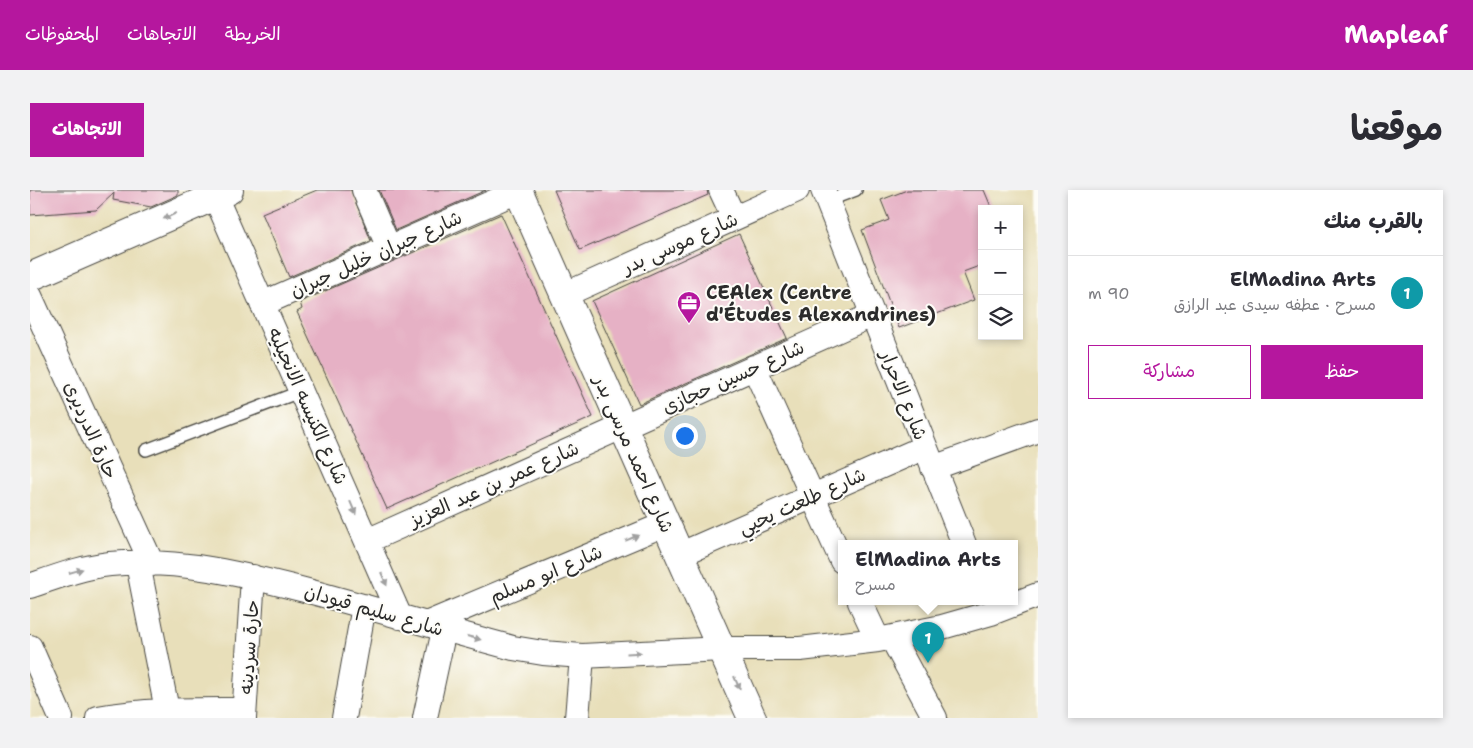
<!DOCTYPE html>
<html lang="ar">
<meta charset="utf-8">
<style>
body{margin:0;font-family:"Shantell Sans","Playpen Sans Arabic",sans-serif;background:#f2f2f3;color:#2b2b33;direction:rtl}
.controls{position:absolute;right:15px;top:15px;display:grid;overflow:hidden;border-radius:0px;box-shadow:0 2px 8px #0003}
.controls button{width:45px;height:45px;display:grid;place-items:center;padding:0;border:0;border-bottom:1px solid #e1e1e2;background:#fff;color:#2b2b33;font:25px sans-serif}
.you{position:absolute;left:654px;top:245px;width:18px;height:18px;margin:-12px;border:4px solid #fff;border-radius:50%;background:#1a73e8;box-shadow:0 0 0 8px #1a73e833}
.badge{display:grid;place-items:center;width:32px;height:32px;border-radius:50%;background:#b5179e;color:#fff;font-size:16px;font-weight:700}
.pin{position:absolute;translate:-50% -41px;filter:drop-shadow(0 1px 2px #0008)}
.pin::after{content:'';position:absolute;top:26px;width:18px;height:15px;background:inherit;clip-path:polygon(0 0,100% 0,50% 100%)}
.popup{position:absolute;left:808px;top:350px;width:180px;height:65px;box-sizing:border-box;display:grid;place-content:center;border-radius:0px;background:#fff;filter:drop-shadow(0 1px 4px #0005);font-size:16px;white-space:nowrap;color:#7c7c81}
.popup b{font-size:19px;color:#2b2b33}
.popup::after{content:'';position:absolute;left:50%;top:100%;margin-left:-10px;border:10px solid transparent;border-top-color:#fff}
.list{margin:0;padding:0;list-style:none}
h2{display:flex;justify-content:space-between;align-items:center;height:65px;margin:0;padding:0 20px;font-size:21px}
h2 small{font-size:16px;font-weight:400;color:#7c7c81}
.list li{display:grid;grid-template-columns:32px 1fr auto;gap:15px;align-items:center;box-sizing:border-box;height:75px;padding:0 20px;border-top:1px solid #e1e1e2}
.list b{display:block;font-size:19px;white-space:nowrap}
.list p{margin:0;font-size:16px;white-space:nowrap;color:#7c7c81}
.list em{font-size:16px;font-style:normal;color:#7c7c81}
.actions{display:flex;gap:10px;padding:15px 20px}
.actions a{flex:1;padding:11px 0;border:1px solid #b5179e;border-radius:0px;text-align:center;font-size:18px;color:#b5179e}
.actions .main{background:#b5179e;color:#fff}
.icon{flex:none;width:28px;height:28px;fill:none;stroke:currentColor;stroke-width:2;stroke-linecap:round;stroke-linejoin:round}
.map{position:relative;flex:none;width:1008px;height:528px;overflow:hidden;direction:ltr;border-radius:0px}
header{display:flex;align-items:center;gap:30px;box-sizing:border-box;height:70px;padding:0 25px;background:#b5179e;color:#fff}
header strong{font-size:24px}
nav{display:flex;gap:28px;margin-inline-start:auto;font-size:18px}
.intro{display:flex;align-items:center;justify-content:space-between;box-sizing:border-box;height:120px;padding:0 30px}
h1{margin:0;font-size:35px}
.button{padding:12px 22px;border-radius:0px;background:#b5179e;color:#fff;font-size:18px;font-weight:700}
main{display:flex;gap:30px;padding:0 30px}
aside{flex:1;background:#fff;border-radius:0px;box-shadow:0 2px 8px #0003}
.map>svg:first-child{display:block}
.building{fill:#e6b1c5}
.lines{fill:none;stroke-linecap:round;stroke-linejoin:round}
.service-casing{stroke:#474640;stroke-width:14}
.minor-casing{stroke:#474640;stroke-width:26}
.tertiary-casing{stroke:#474640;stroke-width:30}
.primary-casing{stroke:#474640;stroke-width:30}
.service{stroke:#fff;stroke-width:11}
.minor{stroke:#fff;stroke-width:24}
.tertiary{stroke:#fff;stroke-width:28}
.primary{stroke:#fff;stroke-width:28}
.oneway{fill:#a0a0a0}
.labels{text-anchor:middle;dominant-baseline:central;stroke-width:4;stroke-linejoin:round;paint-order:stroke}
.street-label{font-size:19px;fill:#2b2b2b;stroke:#fdfcf7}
.poi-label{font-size:19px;font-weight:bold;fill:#2b2b2b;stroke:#fdfcf7;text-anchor:start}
</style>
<header>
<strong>Mapleaf</strong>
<nav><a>الخريطة</a><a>الاتجاهات</a><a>المحفوظات</a></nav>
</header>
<div class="intro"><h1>موقعنا</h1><a class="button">الاتجاهات</a></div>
<main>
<aside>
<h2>بالقرب منك<small></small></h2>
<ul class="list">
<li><span class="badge" style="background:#0f9aa8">1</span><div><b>ElMadina Arts</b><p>مسرح · عطفه سيدى عبد الرازق</p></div><em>90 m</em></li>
</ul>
<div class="actions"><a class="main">حفظ</a><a>مشاركة</a></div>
</aside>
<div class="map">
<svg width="1008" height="528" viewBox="0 0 1008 528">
<rect width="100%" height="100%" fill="#fdfcf7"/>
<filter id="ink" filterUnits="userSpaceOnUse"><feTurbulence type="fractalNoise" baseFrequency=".02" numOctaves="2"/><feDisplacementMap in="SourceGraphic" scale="10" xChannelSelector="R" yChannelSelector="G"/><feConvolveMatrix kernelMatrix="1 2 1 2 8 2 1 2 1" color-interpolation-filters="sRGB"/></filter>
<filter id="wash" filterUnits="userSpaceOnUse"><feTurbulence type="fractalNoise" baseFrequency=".0096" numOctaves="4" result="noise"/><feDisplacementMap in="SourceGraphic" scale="20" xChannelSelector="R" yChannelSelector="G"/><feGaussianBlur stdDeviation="1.12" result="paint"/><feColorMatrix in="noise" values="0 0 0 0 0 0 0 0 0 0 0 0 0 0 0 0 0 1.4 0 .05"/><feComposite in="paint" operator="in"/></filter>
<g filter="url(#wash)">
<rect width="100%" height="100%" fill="#e8dfba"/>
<g id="blocks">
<path class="building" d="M0,0H148V5L121,17L83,10L84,3L66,20L0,25Z
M287,0H321L341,51L259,87L232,23Z
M349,0H456L366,40Z
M524,0H677L678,5L550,60Z
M877,0H954L962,19H952V75L933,82L944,110L869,138L832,40L859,30L851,10Z
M471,24L563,227L357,319L267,122L272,119L270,112Z
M709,44L757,148L609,214L562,111Z"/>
</g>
</g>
<g filter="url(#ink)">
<use href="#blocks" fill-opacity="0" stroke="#474640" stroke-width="1"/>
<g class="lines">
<g class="service-casing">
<path id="service" d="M797,11L826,0
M116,260L272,201"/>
</g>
<g class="minor-casing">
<path id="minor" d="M334,0L359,58
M691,0L704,28
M793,0L934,354
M185,6L370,427
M534,105L767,0
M0,106L122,374
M232,114L488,1
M724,177L812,371
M903,278L1008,240
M337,351L842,125
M649,365L895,257
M108,374L137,520
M0,396C26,387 52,377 80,374C148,368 216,385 282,402C349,420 415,440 483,458L513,463L552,466L692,459H770L848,450L912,437L961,423L1008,405
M830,412L848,450
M396,434L635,334
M862,448L905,528
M0,457L31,528
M68,528C116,519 165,520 214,520
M214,528L223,387
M314,528L334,416
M395,528L414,440
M547,528L552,466"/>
</g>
<g class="tertiary-casing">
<path id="tertiary" d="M488,0L722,528"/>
</g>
<g class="primary-casing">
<path id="primary" d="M0,87L199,0"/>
</g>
<use href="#service" class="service"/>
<use href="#minor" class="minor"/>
<use href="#tertiary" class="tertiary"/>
<use href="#primary" class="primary"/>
</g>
<defs><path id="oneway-solid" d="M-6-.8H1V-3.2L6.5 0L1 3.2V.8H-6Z" transform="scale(1.25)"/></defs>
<g class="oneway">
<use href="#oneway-solid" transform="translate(140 26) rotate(156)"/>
<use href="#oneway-solid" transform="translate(323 318) rotate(67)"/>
<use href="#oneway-solid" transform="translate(602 348) rotate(-23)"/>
<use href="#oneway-solid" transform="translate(46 381) rotate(-16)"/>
<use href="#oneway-solid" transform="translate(354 389) rotate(66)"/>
<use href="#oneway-solid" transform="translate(444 448) rotate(15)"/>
<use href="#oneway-solid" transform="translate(604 463) rotate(-3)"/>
<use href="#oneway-solid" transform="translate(707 493) rotate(66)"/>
</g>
</g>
<defs>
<g id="office-pin" transform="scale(1.25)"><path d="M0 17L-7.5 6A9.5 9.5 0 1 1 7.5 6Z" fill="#b5179e" stroke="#fdfcf7"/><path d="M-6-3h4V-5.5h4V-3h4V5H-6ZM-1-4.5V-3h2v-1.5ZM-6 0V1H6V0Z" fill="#fff"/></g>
</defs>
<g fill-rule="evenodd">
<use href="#office-pin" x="659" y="113"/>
</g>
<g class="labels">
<g class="street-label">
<text transform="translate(650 53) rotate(-24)">شارع موسى بدر</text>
<text transform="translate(346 64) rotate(-24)">شارع جبران خليل جبران</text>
<text transform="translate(703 187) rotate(-24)">شارع حسين حجازى</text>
<text transform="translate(874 205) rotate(68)">شارع الاحرار</text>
<text transform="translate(278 216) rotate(66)">شارع الكنيسه الانجيليه</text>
<text transform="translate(61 240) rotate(66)">حارة الدرديرى</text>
<text transform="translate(604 264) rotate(66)">شارع احمد مرسى بدر</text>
<text transform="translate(464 294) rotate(-24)">شارع عمر بن عبد العزيز</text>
<text transform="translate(772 311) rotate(-24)">شارع طلعت يحيي</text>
<text transform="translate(516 384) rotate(-23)">شارع ابو مسلم</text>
<text transform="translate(344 420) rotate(16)">شارع سليم قيودان</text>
<text transform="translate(219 457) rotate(-86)">حارة سردينه</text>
</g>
<g class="poi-label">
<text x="676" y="102">CEAlex (Centre<tspan x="676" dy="22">d'Études Alexandrines)</tspan></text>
</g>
</g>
</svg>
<div class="controls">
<button>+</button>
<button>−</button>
<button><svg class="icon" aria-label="layers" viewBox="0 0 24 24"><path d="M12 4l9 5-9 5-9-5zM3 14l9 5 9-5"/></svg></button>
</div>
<div class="you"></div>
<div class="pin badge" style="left:898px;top:473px;background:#0f9aa8">1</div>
<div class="popup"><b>ElMadina Arts</b>مسرح</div>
</div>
</main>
